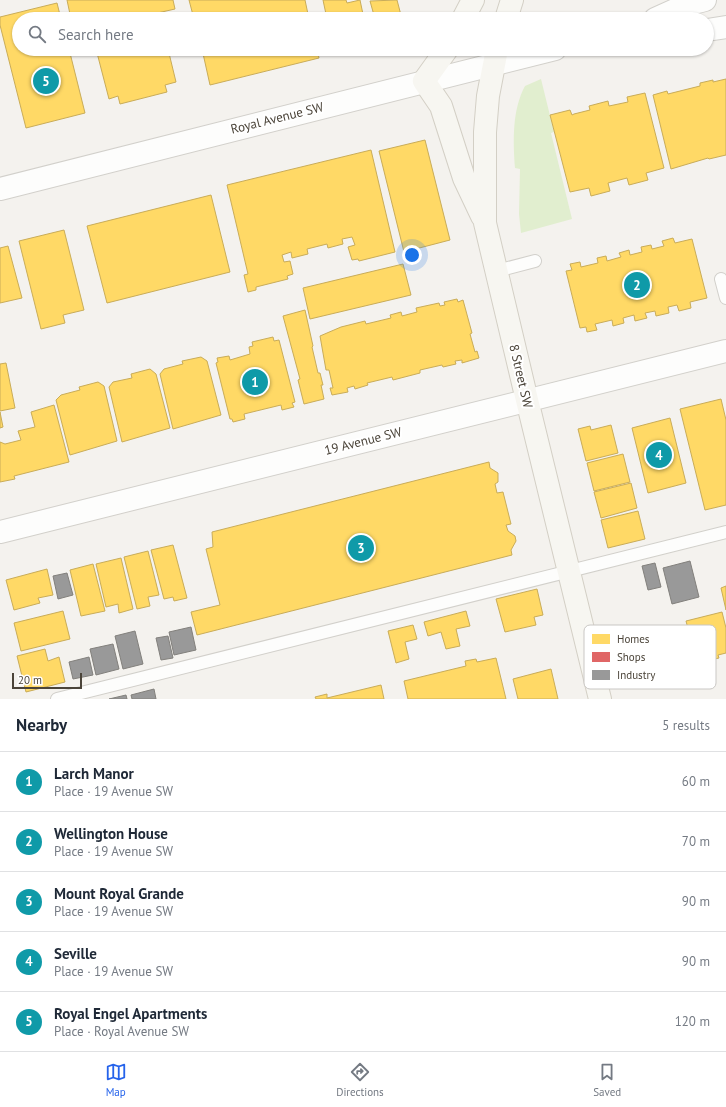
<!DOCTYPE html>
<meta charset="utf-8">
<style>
body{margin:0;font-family:"PT Sans",sans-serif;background:#f6f6f7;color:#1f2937}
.scale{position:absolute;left:12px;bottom:10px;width:70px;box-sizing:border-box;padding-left:4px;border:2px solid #4b4439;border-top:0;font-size:11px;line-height:14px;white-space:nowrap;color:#4b4439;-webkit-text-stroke:3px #fff;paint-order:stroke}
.you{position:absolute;left:412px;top:255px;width:14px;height:14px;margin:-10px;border:3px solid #fff;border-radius:50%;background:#1a73e8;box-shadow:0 0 0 6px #1a73e833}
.badge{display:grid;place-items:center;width:26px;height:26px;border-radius:50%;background:#2563eb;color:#fff;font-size:13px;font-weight:700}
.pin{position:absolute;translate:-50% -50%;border:2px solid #fff;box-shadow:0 1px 4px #0006}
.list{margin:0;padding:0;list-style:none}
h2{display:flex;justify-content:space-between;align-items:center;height:52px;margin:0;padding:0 16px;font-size:17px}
h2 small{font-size:13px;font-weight:400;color:#747a83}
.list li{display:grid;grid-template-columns:26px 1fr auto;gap:12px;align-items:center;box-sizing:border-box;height:60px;padding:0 16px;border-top:1px solid #e0e1e3}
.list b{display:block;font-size:15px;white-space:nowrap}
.list p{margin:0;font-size:13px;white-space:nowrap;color:#747a83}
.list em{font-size:13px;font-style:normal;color:#747a83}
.icon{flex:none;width:22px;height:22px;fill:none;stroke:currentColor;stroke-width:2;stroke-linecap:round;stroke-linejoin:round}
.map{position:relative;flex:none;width:726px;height:699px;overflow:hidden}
.search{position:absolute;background:#fff;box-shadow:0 1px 3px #0004;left:12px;right:12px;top:12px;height:44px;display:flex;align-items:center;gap:10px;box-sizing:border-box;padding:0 14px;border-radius:22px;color:#747a83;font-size:15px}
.sheet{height:352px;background:#fff}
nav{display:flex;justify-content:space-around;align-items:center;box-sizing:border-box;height:56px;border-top:1px solid #e0e1e3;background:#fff;font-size:11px;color:#747a83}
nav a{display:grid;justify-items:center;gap:2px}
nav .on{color:#2563eb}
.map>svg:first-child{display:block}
.green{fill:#e1eecf}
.homes{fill:#ffd966;stroke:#c9ac58}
.industry{fill:#999;stroke:#82807c}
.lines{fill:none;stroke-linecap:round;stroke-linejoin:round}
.lane-casing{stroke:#d2d0cb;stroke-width:14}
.street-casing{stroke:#d2d0cb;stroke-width:24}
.secondary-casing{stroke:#d3cfc5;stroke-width:24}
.lane{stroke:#fdfdfc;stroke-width:12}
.street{stroke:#fdfdfc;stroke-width:22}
.secondary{stroke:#f7f6f1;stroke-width:22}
.labels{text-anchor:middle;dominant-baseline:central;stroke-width:4;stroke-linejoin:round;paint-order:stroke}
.street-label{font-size:13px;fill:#4b4439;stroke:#fff}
.key{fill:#fff;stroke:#c9c7c4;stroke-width:1}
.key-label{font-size:11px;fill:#4b4439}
</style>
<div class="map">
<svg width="726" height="699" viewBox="0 0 726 699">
<rect width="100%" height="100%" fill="#f4f2ee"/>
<path class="green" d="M541,79L554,132L551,133L572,219L521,233L519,214L520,169L515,168C513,141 512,110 525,86Z"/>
<path class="homes" d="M67,0H173L175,9L153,14L154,19H71Z
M189,0H305L309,19H194Z
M323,0H346L347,3L360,0L364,19H327Z
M397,0L402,19H375L370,1Z
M57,3L61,19H19V49H69L85,113L26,128L0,25V17Z
M96,49H168L176,82L165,85L167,92L120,104L118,96L109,99Z
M202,49H317L319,58L210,85Z
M335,49H347L336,52Z
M726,79V155L709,159L708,158L671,169L653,95L667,91L668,94L700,86V83L713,80V82Z
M645,93L664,168L646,173L648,180L629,185L627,178L608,183L610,191L591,196L589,188L570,192L550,115L570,110L572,115L574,114L590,110L589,106L608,101L609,106L628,102L627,97Z
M425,140L450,240L404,252L379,151Z
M371,150L395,252L359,261L358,259L352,260L348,247L355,245L352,237L342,239L343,244L328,248L327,244L307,249L308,254L292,258L291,252L282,255L284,262L290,261L293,274L287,276L288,279L256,287V290L248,292L244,275L248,274L227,185Z
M211,195L230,272L107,303L87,226Z
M64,230L84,310L63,315L65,323L41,329L19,241Z
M673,238L675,243L692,239L707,298L690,302L691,308L679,311L677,305L668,307L669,313L656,316L655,311L645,313L647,318L635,321L634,315L623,318L624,323L613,326L612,320L595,324L597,330L587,332L586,327L580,328L566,271L572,270L570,264L580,262L581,267L598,263L597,258L606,256L607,261L621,257L619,253L629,250L630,255L642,252L641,247L651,245L652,249L664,246L662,241Z
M8,246L22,298L0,303V248Z
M403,264L411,295L310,319L303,288Z
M457,299L458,302L463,300L472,333L470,334L475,352L477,351L479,358L462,363V360L455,361L456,364L443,367L442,365L420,370V373L393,380L392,377L367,383L368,385L355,389L354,386L347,388L348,392L332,395L330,388H333L329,370H326L320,336L341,327L365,321L366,324L391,318L390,315L401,312L402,316L417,312L416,308L439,303L440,306L445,305L444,302Z
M305,310L313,346L312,347L318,373H320L323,385H321L324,399L304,404L298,380L300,379L283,316Z
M273,337L274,341L279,340L295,402L292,403L294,407L282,410L281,405L244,414L245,419L233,422L232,419H230L216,363L218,362L217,358L229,356L230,360L250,354L249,347L253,346L252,342Z
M201,357L207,361L221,415L173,429L160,374L164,369L183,364L182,361Z
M6,363L15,408L0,411V364Z
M150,369L156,374L170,428L122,442L109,387L113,382L132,378L131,374Z
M98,382L104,386L117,441L70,455L56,400L61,395L80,390L79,387Z
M721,399L726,420V505L705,510L680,409Z
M54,405L69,462L14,476L15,479L0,482V442L5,444L21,440L18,431L35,427L31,412Z
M0,412L3,427L0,428Z
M670,418L686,483L648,493L632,428Z
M611,425L618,453L586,461L578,429L590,426L591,430Z
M623,454L630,482L594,491L587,463Z
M489,462L490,468L498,473V482L495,484L497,493L503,492L511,524L506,525L508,531L515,536L516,541L511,550L512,555L197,635L191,612L220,605L206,549L213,547L212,532Z
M631,483L637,508L601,518L594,492Z
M638,511L645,539L608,548L601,520Z
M173,545L187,598L174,601L173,597L164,599L151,550Z
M148,551L159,595L148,597L150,606L137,609L124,557Z
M121,558L133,609L119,613L118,604L106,607L96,564Z
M93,564L105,611L81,616L70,570Z
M47,569L53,595L38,598L40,603L14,610L6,580Z
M726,586V610L721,588Z
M537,589L543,615L534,617L536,625L505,632L496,599Z
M63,611L70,639L21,651L14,623Z
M466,611L470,626L456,629L460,646L446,649L441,632L428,636L424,622Z
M722,612L726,628V653L718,655L719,658L697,663L686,621Z
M413,625L417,639L405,642L409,659L396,663L388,631Z
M45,649L48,661L59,657L65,682L26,692L17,656Z
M496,658L506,699H408L404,681L466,666L465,661L476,659L477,662Z
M551,669L558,699H518L513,679Z
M381,685L384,699H316L315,697L327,694V698Z"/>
<path class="industry" d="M690,561L699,597L672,604L663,568Z
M655,563L661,587L648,590L642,566Z
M67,573L73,595L58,599L53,576Z
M191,627L196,650L174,655L169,632Z
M135,631L143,664L123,669L115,636Z
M168,636L173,658L161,660L156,638Z
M113,644L119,669L96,675L90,649Z
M89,657L93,675L73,679L69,662Z
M154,689L156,699H132L131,695Z
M126,695L127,699H109Z"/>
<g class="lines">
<g class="lane-casing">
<path id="lane" d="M497,271L535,261
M721,279L726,298
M57,699L726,532"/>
</g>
<g class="street-casing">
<path id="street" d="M655,19L686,5L705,0
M707,30L726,27
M0,189L555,49
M0,532L726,351"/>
</g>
<g class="secondary-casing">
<path id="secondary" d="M463,19L473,0
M506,19L512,0
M447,49L424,81L441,106L464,178L482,216
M497,49L488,96L485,132V223L527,400L600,699"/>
</g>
<use href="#lane" class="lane"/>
<use href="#street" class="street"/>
<use href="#secondary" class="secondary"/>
</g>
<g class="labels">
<g class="street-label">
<text transform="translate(277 118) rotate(-14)">Royal Avenue SW</text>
<text transform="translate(521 376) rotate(77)">8 Street SW</text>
<text transform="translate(363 441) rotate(-14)">19 Avenue SW</text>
</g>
</g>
<rect x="584" y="625" width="132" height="64" rx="6" class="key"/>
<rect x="592" y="634" width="18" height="10" fill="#ffd966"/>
<rect x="592" y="652" width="18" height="10" fill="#e06666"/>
<rect x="592" y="670" width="18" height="10" fill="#999"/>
<g class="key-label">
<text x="617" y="643">Homes</text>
<text x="617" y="661">Shops</text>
<text x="617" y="679">Industry</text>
</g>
</svg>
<div class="scale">20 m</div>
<div class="you"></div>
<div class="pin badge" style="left:255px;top:382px;background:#0f9aa8">1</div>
<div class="pin badge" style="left:637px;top:285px;background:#0f9aa8">2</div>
<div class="pin badge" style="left:361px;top:548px;background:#0f9aa8">3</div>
<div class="pin badge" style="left:659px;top:455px;background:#0f9aa8">4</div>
<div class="pin badge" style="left:46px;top:81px;background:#0f9aa8">5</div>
<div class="search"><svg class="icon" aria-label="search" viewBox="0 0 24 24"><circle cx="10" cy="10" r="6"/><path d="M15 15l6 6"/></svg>Search here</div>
</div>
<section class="sheet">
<h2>Nearby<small>5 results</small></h2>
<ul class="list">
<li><span class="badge" style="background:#0f9aa8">1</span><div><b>Larch Manor</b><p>Place · 19 Avenue SW</p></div><em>60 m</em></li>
<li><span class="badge" style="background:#0f9aa8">2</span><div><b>Wellington House</b><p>Place · 19 Avenue SW</p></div><em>70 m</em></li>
<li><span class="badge" style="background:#0f9aa8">3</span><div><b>Mount Royal Grande</b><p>Place · 19 Avenue SW</p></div><em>90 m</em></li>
<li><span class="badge" style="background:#0f9aa8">4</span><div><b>Seville</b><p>Place · 19 Avenue SW</p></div><em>90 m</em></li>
<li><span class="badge" style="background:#0f9aa8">5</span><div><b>Royal Engel Apartments</b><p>Place · Royal Avenue SW</p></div><em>120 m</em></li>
</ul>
</section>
<nav>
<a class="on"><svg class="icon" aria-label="map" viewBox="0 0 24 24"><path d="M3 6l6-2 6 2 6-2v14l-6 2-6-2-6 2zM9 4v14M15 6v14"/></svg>Map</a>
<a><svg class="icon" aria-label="directions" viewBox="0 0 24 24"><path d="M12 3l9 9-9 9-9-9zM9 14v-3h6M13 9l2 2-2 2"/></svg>Directions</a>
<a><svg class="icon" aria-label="saved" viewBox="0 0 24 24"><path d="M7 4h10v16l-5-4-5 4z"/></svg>Saved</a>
</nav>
